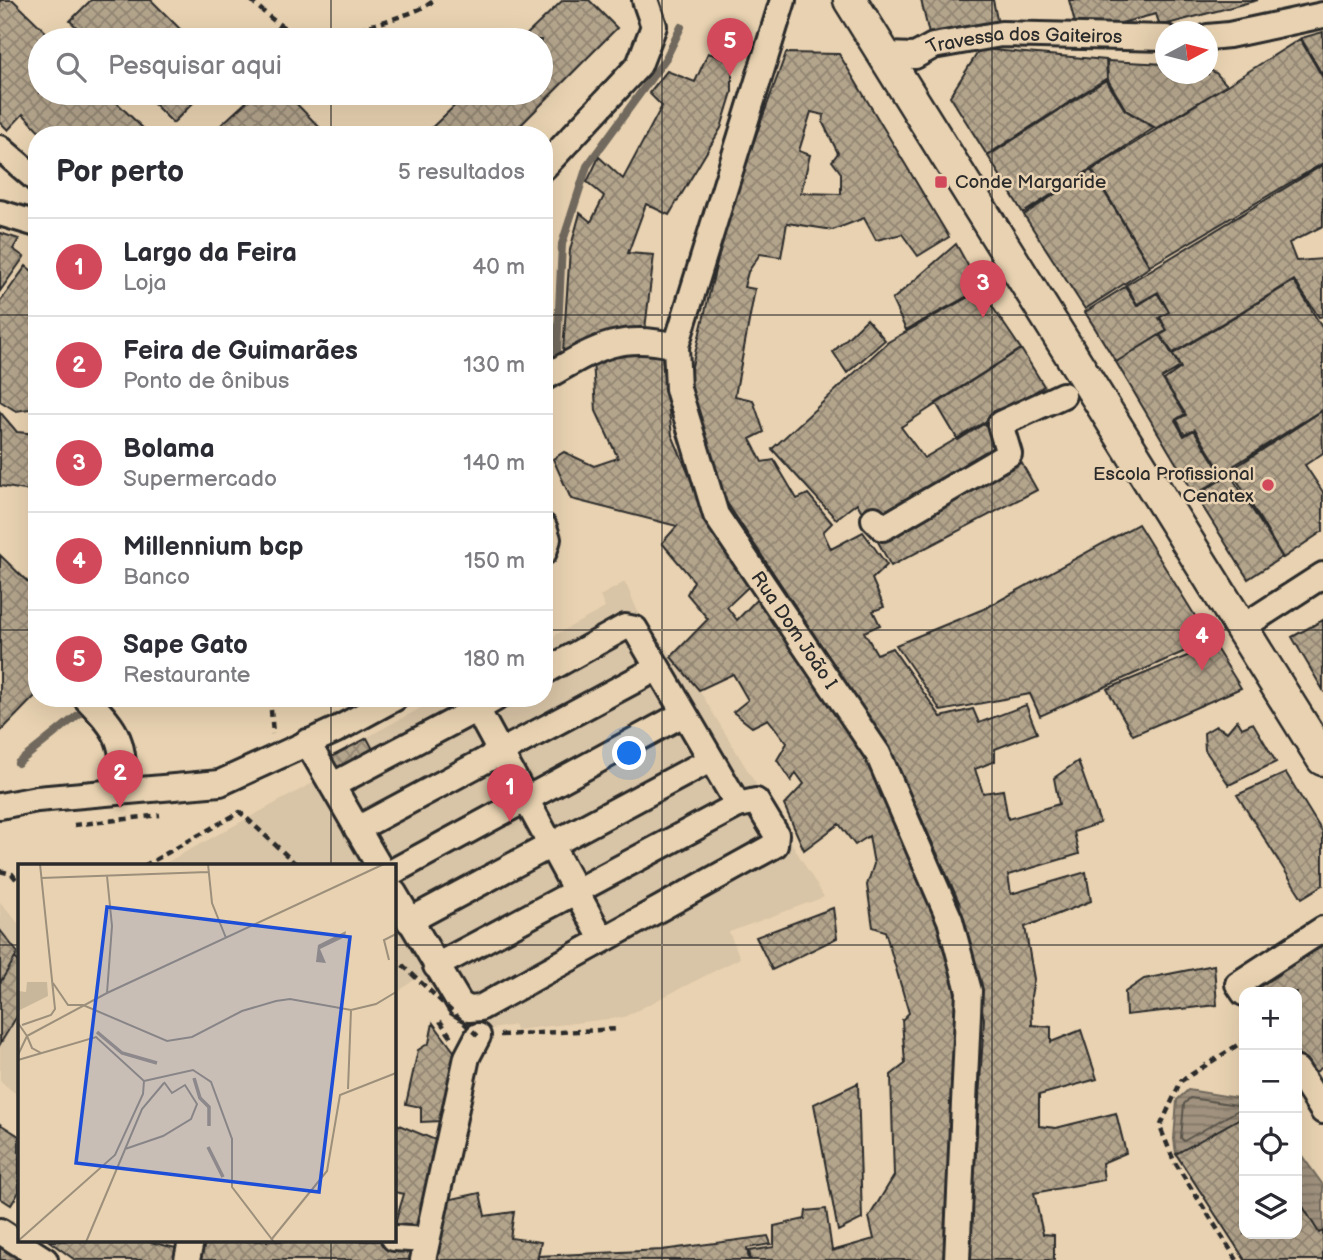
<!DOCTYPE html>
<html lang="pt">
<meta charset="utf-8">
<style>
body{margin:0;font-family:"Balsamiq Sans",sans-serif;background:#f7f7f7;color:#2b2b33}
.controls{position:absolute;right:21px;bottom:21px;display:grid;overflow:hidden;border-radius:14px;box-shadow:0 7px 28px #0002}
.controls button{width:63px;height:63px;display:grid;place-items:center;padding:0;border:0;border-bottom:2px solid #e1e1e2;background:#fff;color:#2b2b33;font:35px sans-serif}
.compass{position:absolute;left:1155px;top:21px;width:63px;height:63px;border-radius:50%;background:#fff;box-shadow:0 7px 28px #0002;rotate:83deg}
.you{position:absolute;left:630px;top:754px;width:24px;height:24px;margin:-18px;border:5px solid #fff;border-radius:50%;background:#1a73e8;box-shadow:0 0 0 10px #1a73e833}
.badge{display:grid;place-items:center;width:46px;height:46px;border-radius:50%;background:#d1495b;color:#fff;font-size:23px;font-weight:700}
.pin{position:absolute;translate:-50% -58px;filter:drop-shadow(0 2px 4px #0008)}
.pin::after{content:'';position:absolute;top:37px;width:24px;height:21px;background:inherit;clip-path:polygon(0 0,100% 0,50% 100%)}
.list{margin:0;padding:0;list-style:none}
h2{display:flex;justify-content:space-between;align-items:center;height:91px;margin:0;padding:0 28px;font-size:30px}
h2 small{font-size:23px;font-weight:400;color:#7c7c81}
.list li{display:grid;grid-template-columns:46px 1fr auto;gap:21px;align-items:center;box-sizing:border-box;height:98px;padding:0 28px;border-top:2px solid #e1e1e2}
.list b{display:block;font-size:26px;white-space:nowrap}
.list p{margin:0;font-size:23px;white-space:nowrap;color:#7c7c81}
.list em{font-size:23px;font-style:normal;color:#7c7c81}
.icon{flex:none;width:38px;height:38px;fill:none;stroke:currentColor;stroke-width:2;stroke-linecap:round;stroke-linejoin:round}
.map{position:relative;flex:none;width:1323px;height:1260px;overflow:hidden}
.search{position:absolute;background:#fff;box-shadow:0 7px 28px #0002;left:28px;top:28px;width:525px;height:77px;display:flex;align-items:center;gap:18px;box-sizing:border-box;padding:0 24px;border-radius:38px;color:#7c7c81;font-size:26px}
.panel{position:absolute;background:#fff;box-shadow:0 7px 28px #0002;left:28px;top:126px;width:525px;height:581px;border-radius:28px}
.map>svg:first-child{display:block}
.built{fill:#d8c4a6}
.water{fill:url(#water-rules);stroke:#71695d;stroke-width:2}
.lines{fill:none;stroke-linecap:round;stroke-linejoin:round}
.shore{stroke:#5a544c;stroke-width:2}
.stream{stroke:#71695d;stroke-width:8}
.building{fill:url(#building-cross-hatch);stroke:#2b2b2b;stroke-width:2;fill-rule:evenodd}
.minor-casing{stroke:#2b2b2b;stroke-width:30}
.major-casing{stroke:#2b2b2b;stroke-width:37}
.path{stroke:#2b2b2b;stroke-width:4.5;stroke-dasharray:7 5;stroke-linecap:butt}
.minor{stroke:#e8d2b1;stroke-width:24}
.major{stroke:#e8d2b1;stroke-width:32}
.path-bridge{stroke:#2b2b2b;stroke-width:4.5;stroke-dasharray:7 5;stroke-linecap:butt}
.grid{fill:none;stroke:#2b2b2b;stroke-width:2;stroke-opacity:0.55}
.poi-dot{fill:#d1495b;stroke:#e8d2b1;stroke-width:2.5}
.labels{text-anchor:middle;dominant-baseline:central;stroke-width:5;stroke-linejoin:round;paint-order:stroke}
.street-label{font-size:19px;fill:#2b2b2b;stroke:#e8d2b1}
.poi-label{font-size:19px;fill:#2b2b2b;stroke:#e8d2b1;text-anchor:start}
.inset-river{fill:none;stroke:#a0927e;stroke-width:3.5}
.inset-road{fill:none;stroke:#9c8f7b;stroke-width:2}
.view{fill:#1d4ed8;fill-opacity:0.15;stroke:#1d4ed8;stroke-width:3.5}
.inset-edge{fill:none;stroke:#2b2b2b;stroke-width:3.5}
</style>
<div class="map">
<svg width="1323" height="1260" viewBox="0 0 1323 1260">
<defs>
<pattern id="water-rules" width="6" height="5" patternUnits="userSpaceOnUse" patternTransform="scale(1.75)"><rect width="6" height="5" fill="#a0927e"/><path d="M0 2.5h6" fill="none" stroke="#837767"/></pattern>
<pattern id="building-cross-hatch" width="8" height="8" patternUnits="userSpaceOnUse" patternTransform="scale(1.75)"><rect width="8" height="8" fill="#b3a48c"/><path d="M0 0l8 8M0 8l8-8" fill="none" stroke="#928673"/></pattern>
</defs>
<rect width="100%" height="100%" fill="#e8d2b1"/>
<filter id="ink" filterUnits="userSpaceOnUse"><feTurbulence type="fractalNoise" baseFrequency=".0143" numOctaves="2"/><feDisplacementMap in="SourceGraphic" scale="14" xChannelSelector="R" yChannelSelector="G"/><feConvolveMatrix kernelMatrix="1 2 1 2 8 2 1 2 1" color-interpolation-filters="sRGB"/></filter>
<g filter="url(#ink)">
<path class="built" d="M625,582L638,612L699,690L824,897L729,932L740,958L624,1017L516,1030L515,1025L480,1031L419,976L394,995V866H160L335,771L329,758L439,698H544V641L605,608L600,596Z
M0,902L19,924V962L15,958L18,953L0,930Z
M19,1013V1096L0,1081V1044Z"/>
<path class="water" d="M1188,1090L1244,1099V1116L1176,1154L1174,1139L1177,1100Z
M1297,1149L1323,1185V1231L1319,1233L1297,1197Z"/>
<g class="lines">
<path class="shore" d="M1190,1098L1237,1105L1240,1109L1184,1141L1181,1138L1184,1104Z"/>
<path class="stream" d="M557,352L562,244L587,166L666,58L681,27
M18,763L89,706"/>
</g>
<path class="building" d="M0,0H13L54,40H40V93H107L149,134L43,135L23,114L8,130L0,122Z
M91,0H151L191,40H90L70,21Z
M563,0H589L617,28L511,135H424L468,93H541V40H521Z
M921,0H993L999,29L948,39L946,30L929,34Z
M1069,0H1258L1160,26L1156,14L1078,34Z
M1323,32V76L1301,38Z
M1300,39L1323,78V163L1150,266L1092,170Z
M980,49L1106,60L1107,78L987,155L950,96Z
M708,53L732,61V92L721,128L669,215L646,204L628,253L654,255L645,329L621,330L563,351L570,250L580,213L591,222L604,196L587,182L599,157L623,179L662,106L649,93L667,71L695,82Z
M786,53L839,54L949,237L918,256L902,234L876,240L864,218L833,230L787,223L781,257L760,254L748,272L744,287L755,289L735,396L753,400L764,432L750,439L762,462L774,460L797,499L808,494L832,523L823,532L831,549L863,532L887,565L872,579L884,607L873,611L880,625L864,632L877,654L892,648L941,717L973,709L979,723L1026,705L1037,733L995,749V761L975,769L983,793L1003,790L1008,819L1059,804L1054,778L1078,761L1100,823L1074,832L1079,854L1008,875L1011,894L1086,872L1091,901L1025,927L1034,979L1031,996L1032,1025L1051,1027V1042L1081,1030L1097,1079L1039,1095V1126L1056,1128L1116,1113L1126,1153L1102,1163L1104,1180L1034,1193L1043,1234L1054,1235V1260H969L984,1019L959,902L891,751L725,500L706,466L686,391L731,204ZM811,112L824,115L823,123L838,153L832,161L841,173V194L801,193L810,155L799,151Z
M1107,61L1166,64V74H1208V69L1216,73L1227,85L1156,128L1126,110L1108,80Z
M1106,80L1125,110L1154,128L1023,213L988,156Z
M143,93H203L173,123Z
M256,93H286L327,135H210Z
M1323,165V226L1289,243L1296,261L1323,259V316L1319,317L1294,280L1173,353L1160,335L1167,331L1160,317L1169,312L1158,292L1137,304L1126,285Z
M1091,170L1150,267L1085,309L1024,215Z
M0,233L19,239L13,249L24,257L0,291Z
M956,244L981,289L906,330L892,300Z
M26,266L37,275V408L16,411L0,401V302Z
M1294,281L1323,329V409L1222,473L1195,429L1184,434L1177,420L1186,415L1164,380L1181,368L1173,354Z
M1125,287L1137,306L1157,293L1169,312L1159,318L1167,330L1116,362L1085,312Z
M981,290L1021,349L901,427L924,458L995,416L1037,490L891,566L857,503L836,519L772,449L888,342Z
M867,319L885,340L847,373L833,352Z
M1160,335L1180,367L1162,378L1185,414L1175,420L1184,436L1194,430L1223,477L1195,495L1116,362Z
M629,347L662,357L672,435L701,503L707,524L749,586L727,607L737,620L757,599L839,716L888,796L940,913L960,983L946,1260H751L749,1251L774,1247V1226L805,1219L806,1211L826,1209L832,1251L874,1239L869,1217L894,1176L891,1075L905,1064L902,1020L909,1013L885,931L873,927L867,885L874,864L869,836L855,845L839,824L804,850L784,805L804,784L796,773L791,781L777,760L787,743L768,719L752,727L733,712L748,700L733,674L699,690L671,657L708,619L687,594L694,581L662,543L677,526L571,499L553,459L564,452L594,466L618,458L596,411L593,359Z
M1021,349L1044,386L958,440L936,403Z
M1322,411L1323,453L1305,465L1323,492V531L1283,558L1231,470Z
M0,412L17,432L37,434V492L0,486Z
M1230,474L1282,557L1248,579L1196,496Z
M1138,524L1210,640L1040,716L1030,694L941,711L896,645L986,608Z
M0,555L37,591V694L0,732Z
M1323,620V690L1292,637Z
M1214,645L1241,688L1133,735L1107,689Z
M1237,720L1242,728L1253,723L1276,762L1229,785L1205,750L1204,733L1216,726L1227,732Z
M367,738L375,753L337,773L329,758Z
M1286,773L1323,833V885L1302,898L1237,795Z
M833,908L837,938L772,970L756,937Z
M0,930L18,953L0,983Z
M1323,937V1067L1311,1075L1297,1052V992H1260L1261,972Z
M15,958L19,962V1013L0,1044V983Z
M1214,965L1217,1005L1126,1015L1125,992L1144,979Z
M433,1023L461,1061L442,1121L421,1122V1107L406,1104L418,1050L429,1043Z
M858,1083L862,1219L838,1231L814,1104Z
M1244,1116V1234H1297V1197L1319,1233L1323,1231V1260H1245L1176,1154Z
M394,1123L438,1141L419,1232L394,1227L404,1194L394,1192Z
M0,1124L19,1136V1192L11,1205L0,1198Z
M480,1193L485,1216L514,1212L510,1238L541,1242L537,1260H426L447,1200Z
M768,1236L771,1244L747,1248L749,1260H538V1256L662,1250Z
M49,1241H146L176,1248L173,1260H75Z
M190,1241H385L416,1244L413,1260H183Z
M0,1246L26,1260H0Z"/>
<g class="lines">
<g class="minor-casing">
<g id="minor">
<path id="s1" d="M783,0L676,346L678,389L716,515L878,754L950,920L969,991L957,1260"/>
<path d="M1208,37L1229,35L1323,15"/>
<path id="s2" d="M886,55L915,56L933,46L1001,34L1166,38"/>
<path d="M0,148L37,180"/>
<path d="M544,167L639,65L654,26L645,0"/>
<path d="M0,213L37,224"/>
<path d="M544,378C593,350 618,331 676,346"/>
<path d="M874,519L883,528L1009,454L1000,424L1063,395"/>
<path d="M544,527L548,539L544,552"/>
<path d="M1241,628L1323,575"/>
<path d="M86,698C121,734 123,740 124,790"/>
<path d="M496,698L477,709L602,939"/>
<path d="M307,742L379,866"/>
<path d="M333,785L477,709"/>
<path d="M0,806L37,799L220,783L336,730L395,698"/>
<path d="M357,829L656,669"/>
<path d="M394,871L683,714"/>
<path d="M394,893L460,1004L469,1009L480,1008L775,845L776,834L756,801L738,805L635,629L625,627L544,672"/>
<path d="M409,921L710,760"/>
<path d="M436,966L738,805"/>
<path d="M1244,993L1238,984L1323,929"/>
<path d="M1297,1070L1323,1111"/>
<path d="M0,1231L45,1260"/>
<path d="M394,1238L426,1240"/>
<path d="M187,1260L191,1241"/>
<path d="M423,1260L467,1057L478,1036"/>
</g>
</g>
<g class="major-casing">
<path id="major" d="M850,0L1323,759"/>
</g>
<path class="path" d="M251,0C264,13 282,29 299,35C319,41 420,16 434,0
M266,40L282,24
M270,698L273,734
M74,825L160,815
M144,866L240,812L298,866
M0,871L12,874L19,883
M440,1021L451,1037
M500,1035L619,1029
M1237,1260L1174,1161L1160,1127L1181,1081L1244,1041"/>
<use href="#minor" class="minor"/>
<use href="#major" class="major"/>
<path class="path-bridge" d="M394,957L478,1036"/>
</g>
</g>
<path class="grid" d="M331,0V40M662,0V1260M992,0V1260M331,93V135M0,315H37M544,315H1323M0,630H37M544,630H1323M331,698V866M0,945H19M394,945H1323M331,1241V1260"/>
<g class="poi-dot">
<rect x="934" y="175" width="14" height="14" rx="3.5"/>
<circle cx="1268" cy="485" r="7"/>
</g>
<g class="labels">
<g class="street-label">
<text stroke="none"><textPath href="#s2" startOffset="142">Travessa dos Gaiteiros</textPath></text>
<text stroke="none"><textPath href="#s1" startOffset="676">Rua Dom João I</textPath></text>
</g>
<g class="poi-label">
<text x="955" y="182">Conde Margaride</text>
<text x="1254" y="474" text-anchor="end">Escola Profissional<tspan x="1254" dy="22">Cenatex</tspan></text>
</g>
</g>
<g transform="translate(18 864)">
<rect width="378" height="378" fill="#e8d2b1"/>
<path d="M9,118H29L30,132L0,147V127L8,128Z" fill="#c9b79b"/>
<path d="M328,67L327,73L302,85L308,99L298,98L300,81Z" fill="#a0927e"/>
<path class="inset-river" d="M79,168L104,189L139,199M176,214L182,234L191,243V262M190,283L205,313"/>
<path class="inset-road" d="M190,0L194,39L208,74M89,12L94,62L89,129M23,14L190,8M371,96L366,76L378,70M35,119L50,141H65L149,177L174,173L224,147L258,137L272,135L333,146L358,140L378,128M0,159L9,172L0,191M4,161L33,151L37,145L22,0M9,172L14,184L23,189M9,172L89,129L366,0M0,196L78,173L126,217M126,217L175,206L193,218L214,275V323L256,378M330,225L333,146M107,285L145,272L173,255L179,240L167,221L154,229L146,218M253,376L309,307L322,231L378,209M0,377L97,291L125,230L126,217M68,378L124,245L146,219"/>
<path class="view" d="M89,43L332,73L301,328L58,299Z"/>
<rect width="378" height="378" class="inset-edge"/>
</g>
</svg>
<div class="controls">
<button>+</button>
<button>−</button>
<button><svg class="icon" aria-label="locate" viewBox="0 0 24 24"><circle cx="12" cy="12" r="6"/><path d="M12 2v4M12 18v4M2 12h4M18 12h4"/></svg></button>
<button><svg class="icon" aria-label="layers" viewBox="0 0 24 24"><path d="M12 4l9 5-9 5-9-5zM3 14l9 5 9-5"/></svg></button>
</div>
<svg class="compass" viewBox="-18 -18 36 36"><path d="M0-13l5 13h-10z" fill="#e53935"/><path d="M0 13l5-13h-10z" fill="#7c7c81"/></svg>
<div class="you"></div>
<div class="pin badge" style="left:510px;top:822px">1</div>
<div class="pin badge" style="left:120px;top:808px">2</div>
<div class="pin badge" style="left:983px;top:318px">3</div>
<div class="pin badge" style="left:1202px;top:671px">4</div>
<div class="pin badge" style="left:730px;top:76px">5</div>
<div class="search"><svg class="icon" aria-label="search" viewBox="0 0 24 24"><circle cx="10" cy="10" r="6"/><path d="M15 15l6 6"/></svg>Pesquisar aqui</div>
<section class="panel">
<h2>Por perto<small>5 resultados</small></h2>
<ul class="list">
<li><span class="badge">1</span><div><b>Largo da Feira</b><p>Loja</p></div><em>40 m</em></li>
<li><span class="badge">2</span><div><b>Feira de Guimarães</b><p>Ponto de ônibus</p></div><em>130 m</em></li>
<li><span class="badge">3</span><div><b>Bolama</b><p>Supermercado</p></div><em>140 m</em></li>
<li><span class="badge">4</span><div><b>Millennium bcp</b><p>Banco</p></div><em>150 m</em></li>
<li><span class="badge">5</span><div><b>Sape Gato</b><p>Restaurante</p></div><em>180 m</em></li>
</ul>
</section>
</div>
